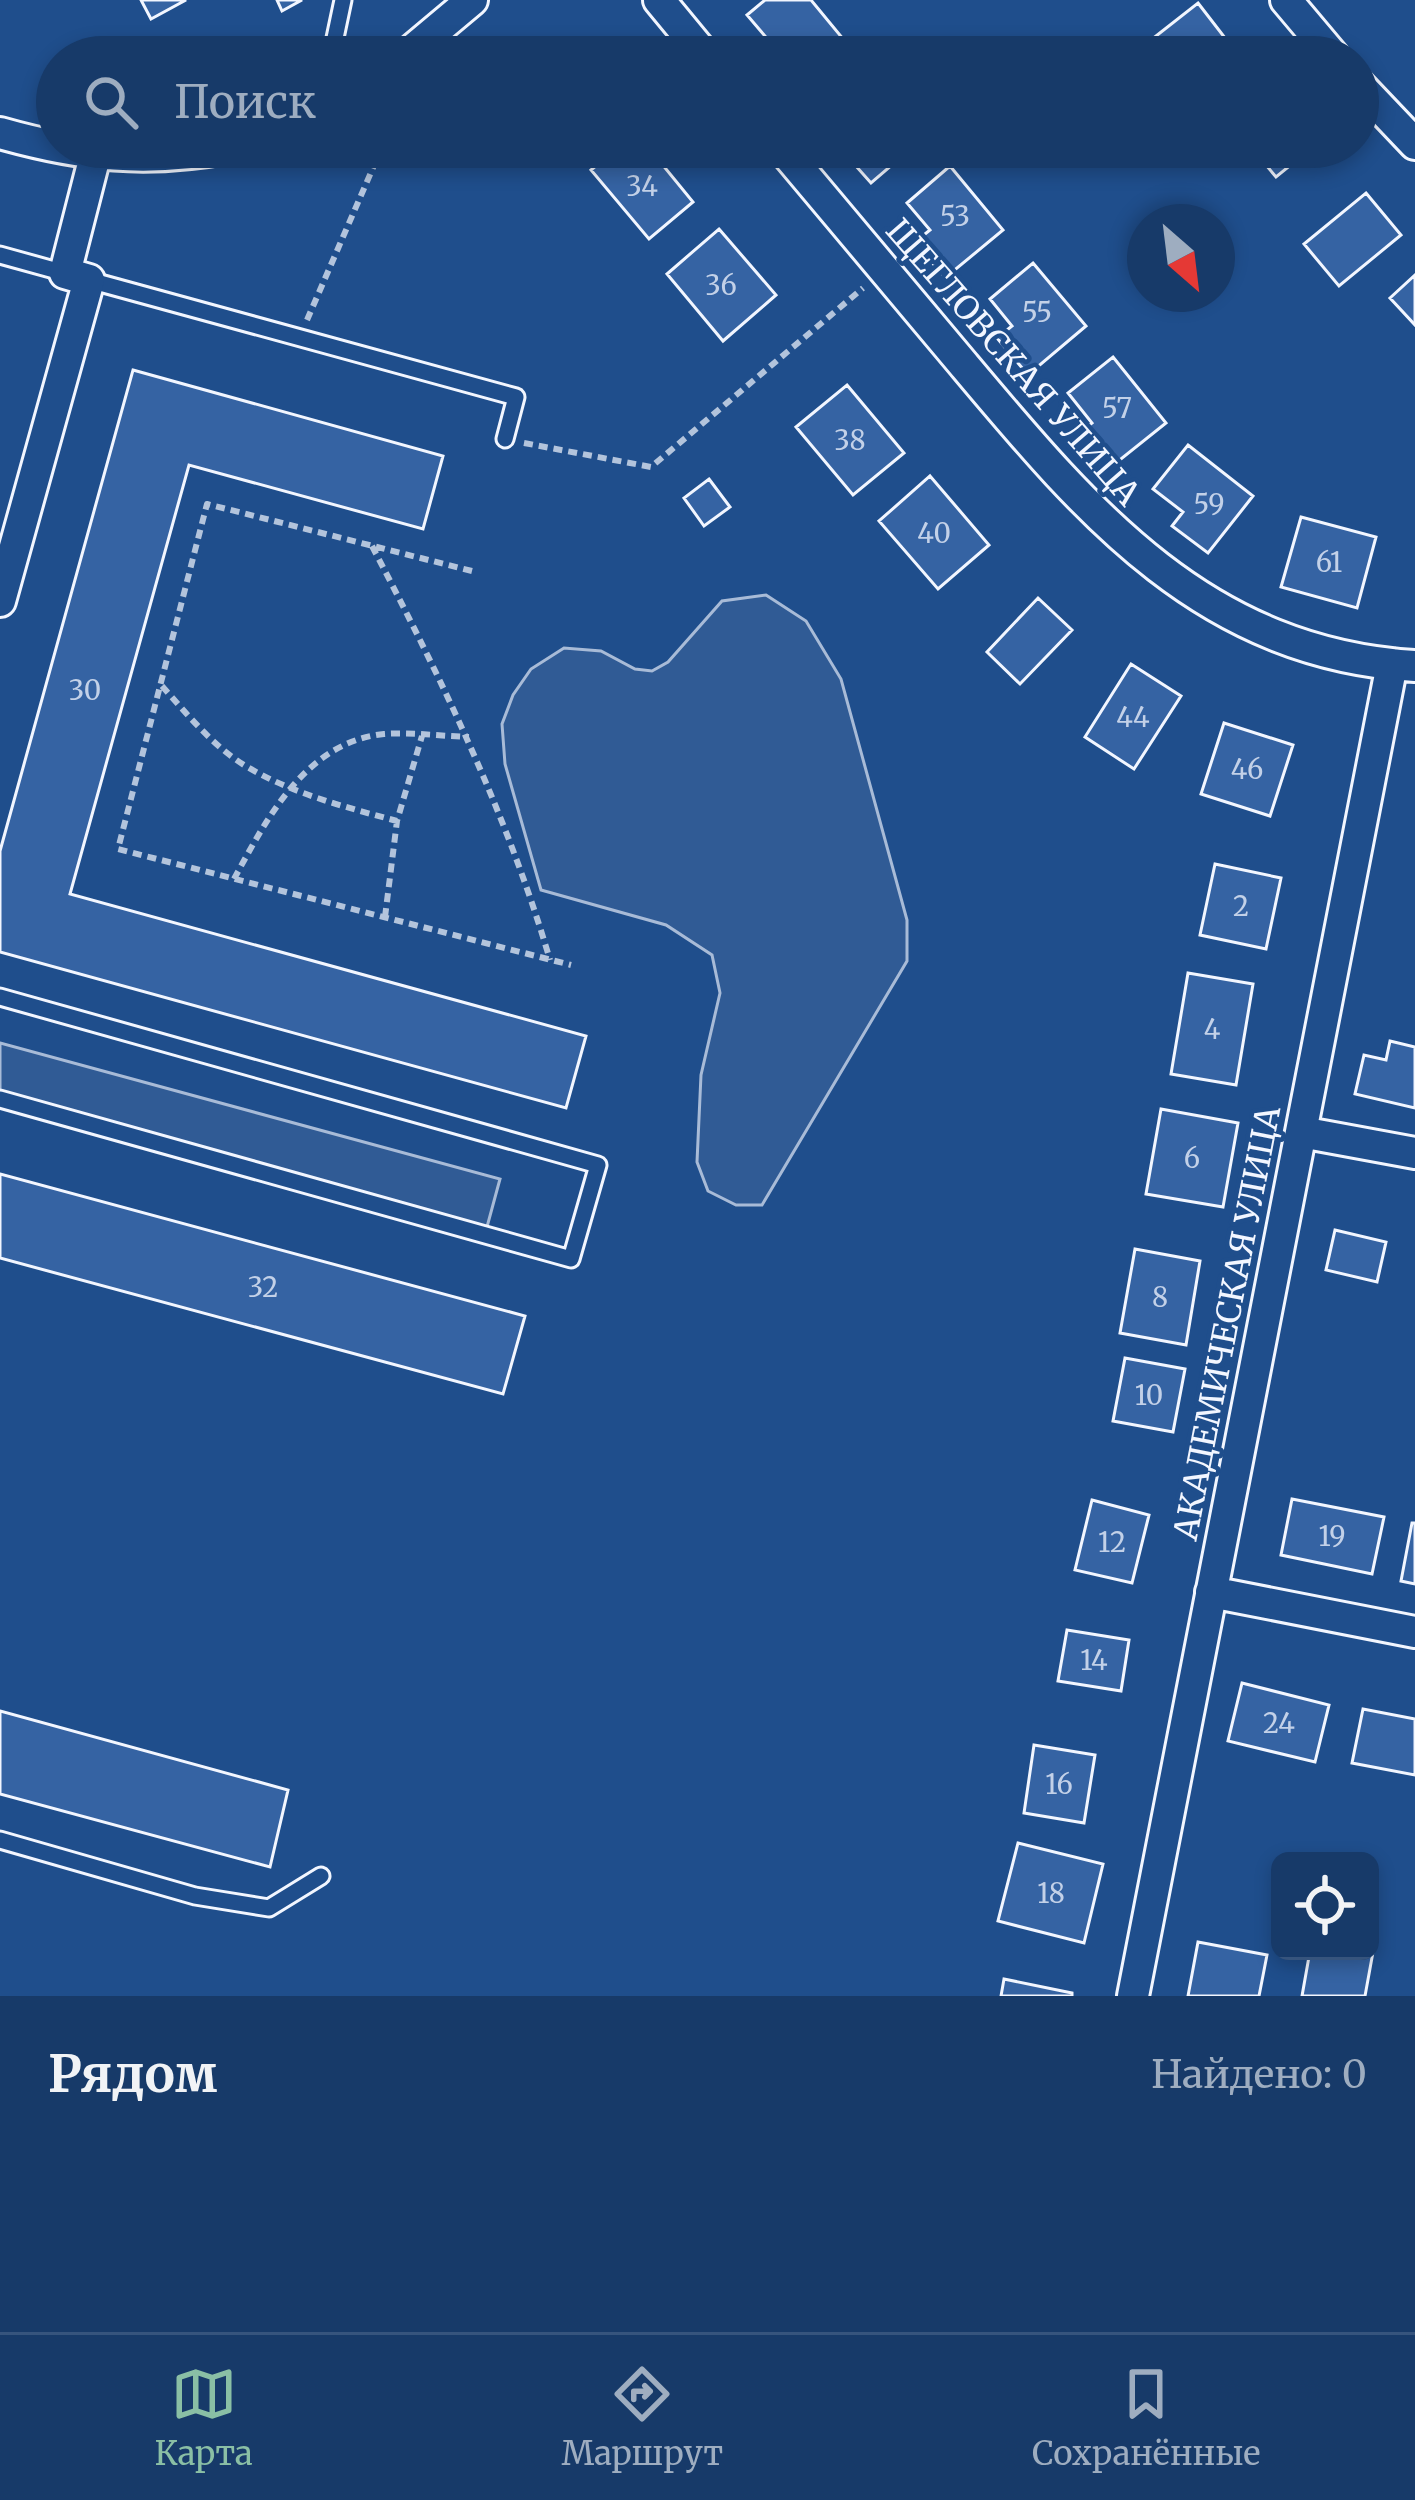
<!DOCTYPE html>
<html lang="ru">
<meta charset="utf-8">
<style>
body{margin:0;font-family:Merriweather,serif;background:#244571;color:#f1f3f6}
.controls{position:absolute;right:36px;bottom:36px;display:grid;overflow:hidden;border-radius:18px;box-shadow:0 6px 18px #0003}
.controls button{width:108px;height:108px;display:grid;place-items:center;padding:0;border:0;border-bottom:3px solid #36547d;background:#173a69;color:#f1f3f6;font:60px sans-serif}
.compass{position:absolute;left:1127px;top:204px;width:108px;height:108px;border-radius:50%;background:#173a69;box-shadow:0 6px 18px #0003;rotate:152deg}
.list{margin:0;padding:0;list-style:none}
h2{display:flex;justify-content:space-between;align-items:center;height:156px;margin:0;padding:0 48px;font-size:51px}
h2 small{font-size:39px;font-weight:400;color:#9eadc0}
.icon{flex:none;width:66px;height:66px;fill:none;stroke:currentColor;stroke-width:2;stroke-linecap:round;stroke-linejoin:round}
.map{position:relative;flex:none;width:1415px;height:1996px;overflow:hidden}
.search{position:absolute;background:#173a69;box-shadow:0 6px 18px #0003;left:36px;right:36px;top:36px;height:132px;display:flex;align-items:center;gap:30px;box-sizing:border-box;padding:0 42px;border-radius:66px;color:#9eadc0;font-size:45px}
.sheet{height:336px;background:#173a69}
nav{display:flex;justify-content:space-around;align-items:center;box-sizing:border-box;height:168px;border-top:3px solid #36547d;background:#173a69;font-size:33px;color:#9eadc0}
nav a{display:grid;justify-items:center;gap:6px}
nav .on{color:#8abfa5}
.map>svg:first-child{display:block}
.built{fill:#305b95;stroke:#a8bbd7;stroke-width:3}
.building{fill:#3563a3;stroke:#f2f6ff;stroke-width:3}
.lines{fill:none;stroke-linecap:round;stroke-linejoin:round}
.service-casing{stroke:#f2f6ff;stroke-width:21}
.minor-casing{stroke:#f2f6ff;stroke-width:36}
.path{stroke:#b3c4dc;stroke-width:6;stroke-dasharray:9 6;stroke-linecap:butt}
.service{stroke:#1f4e8c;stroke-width:15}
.minor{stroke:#1f4e8c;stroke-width:30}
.labels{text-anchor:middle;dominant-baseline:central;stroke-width:9;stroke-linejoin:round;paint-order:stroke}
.number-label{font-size:27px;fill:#c3d1e8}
.street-label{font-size:33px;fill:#f2f6ff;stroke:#1f4e8c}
</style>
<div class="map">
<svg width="1415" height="1996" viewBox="0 0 1415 1996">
<rect width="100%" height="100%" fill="#1f4e8c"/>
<path class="built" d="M766,595L806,621L841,679L907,920V961L762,1205H736L708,1191L697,1162L701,1075L720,993L712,955L666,925L541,890L505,764L502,724L513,695L531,669L564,648L601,651L635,669L652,671L668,662L722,601Z
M0,1043L500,1179L484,1238L0,1106Z"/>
<path class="building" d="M141,0H186L151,19Z
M277,0H302L282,11Z
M765,0H811L844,40L824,57H755L771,43L747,15Z
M1198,3L1232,47L1219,57H1151L1142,47Z
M618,147H648L693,202L649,239L591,170Z
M839,147H913L871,183Z
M1251,147H1313L1276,177Z
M950,166L1003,230L945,278L915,242L930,230L907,203Z
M1366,193L1401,235L1339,286L1304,244Z
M719,229L776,295L723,341L667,274Z
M1033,263L1086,326L1028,375L997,338L1012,326L990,299Z
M1415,275V325L1390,298Z
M1113,357L1166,423L1106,471L1077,435L1092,423L1068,393Z
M133,370L443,456L423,529L189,465L70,894L586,1036L566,1108L0,952V851Z
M847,385L904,453L853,495L796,427Z
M1188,445L1253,496L1208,553L1172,526L1183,512L1153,489Z
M930,476L989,545L938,589L879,521Z
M709,479L730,507L704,526L684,498Z
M1301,517L1376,537L1357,608L1281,587Z
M1038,598L1072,630L1020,684L987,652Z
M1131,664L1181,696L1134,769L1085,737Z
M1224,723L1293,745L1270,816L1201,794Z
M1215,864L1281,878L1266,949L1200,935Z
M1188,973L1253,984L1236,1085L1171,1074Z
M1390,1041L1415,1047V1108L1355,1094L1364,1055L1386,1060Z
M1161,1109L1238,1123L1223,1207L1146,1194Z
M0,1174L525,1316L503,1394L0,1258Z
M1335,1230L1386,1242L1377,1282L1326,1270Z
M1135,1249L1200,1261L1186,1345L1120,1333Z
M1125,1358L1185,1369L1173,1432L1113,1421Z
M1292,1499L1384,1517L1372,1574L1281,1555Z
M1092,1500L1149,1515L1132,1583L1075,1570Z
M1412,1523H1415V1584L1401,1581Z
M1067,1630L1129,1640L1121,1691L1058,1681Z
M1242,1683L1329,1705L1315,1762L1228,1741Z
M1363,1709L1415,1719V1775L1352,1763Z
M0,1711L288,1790L270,1867L0,1794Z
M1034,1745L1095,1755L1084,1823L1024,1813Z
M1018,1843L1103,1864L1084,1943L998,1921Z
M1198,1942L1267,1955L1259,1996H1188Z
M1310,1951L1373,1952L1365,1996H1302Z
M1004,1979L1072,1993V1996H1001Z"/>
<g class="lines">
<g class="service-casing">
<path id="service" d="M331,57L343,0
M0,255L65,273
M89,280L516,397L505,439
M0,997L598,1165L571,1259L0,1099
M0,1840L195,1896L269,1908L321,1876"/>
</g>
<g class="minor-casing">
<path id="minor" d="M659,0L706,57
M1286,0L1334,57
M404,57L472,0
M1358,84L1415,144
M0,133C81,156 147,163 231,147
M781,147C842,220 903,293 964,365C1089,514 1205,653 1415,666
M0,601L89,280L65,273L95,156
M1301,1132L1415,1153
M1211,1592L1415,1632
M1133,1996L1392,664"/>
</g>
<path class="path" d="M307,320L382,147
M524,443L651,467L863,288
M372,546C442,680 507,814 550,960
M472,571L207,504L118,849L571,965
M162,686C187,714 212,745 244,765C290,793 345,807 397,821
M234,879C267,818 306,742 384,734C411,732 441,736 469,737
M385,917L397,821L422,736"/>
<use href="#service" class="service"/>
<use href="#minor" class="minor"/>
</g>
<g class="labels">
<g class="number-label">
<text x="642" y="186">34</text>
<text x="955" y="216">53</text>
<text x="721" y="285">36</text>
<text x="1037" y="312">55</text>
<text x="1117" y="408">57</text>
<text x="850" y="440">38</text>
<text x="1209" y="504">59</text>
<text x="934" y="533">40</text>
<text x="1329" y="562">61</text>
<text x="85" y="690">30</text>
<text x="1133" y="717">44</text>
<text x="1247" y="769">46</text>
<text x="1241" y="906">2</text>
<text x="1212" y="1029">4</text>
<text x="1192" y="1158">6</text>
<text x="263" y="1287">32</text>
<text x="1160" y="1297">8</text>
<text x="1149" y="1395">10</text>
<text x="1332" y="1536">19</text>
<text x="1112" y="1542">12</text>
<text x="1094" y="1660">14</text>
<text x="1279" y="1723">24</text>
<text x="1059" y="1784">16</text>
<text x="1051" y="1893">18</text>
</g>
<g class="street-label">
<text transform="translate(1013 362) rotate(49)">ЩЕГЛОВСКАЯ УЛИЦА</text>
<text transform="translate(1227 1323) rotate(-79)">АКАДЕМИЧЕСКАЯ УЛИЦА</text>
</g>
</g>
</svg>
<div class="controls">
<button><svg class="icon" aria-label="locate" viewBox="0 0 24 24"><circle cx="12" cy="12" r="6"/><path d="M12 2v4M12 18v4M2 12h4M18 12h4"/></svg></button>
</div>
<svg class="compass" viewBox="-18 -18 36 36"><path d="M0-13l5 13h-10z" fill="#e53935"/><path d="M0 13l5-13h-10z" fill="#9eadc0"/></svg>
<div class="search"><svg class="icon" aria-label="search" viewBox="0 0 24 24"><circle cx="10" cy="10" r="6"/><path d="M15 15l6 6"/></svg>Поиск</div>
</div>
<section class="sheet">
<h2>Рядом<small>Найдено: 0</small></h2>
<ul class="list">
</ul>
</section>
<nav>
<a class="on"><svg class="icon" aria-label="map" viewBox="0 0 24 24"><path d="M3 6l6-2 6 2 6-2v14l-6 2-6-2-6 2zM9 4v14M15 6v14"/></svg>Карта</a>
<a><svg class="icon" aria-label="directions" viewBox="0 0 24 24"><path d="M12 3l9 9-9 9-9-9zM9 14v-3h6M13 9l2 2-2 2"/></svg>Маршрут</a>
<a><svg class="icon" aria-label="saved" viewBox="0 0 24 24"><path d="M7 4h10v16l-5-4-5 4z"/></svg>Сохранённые</a>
</nav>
